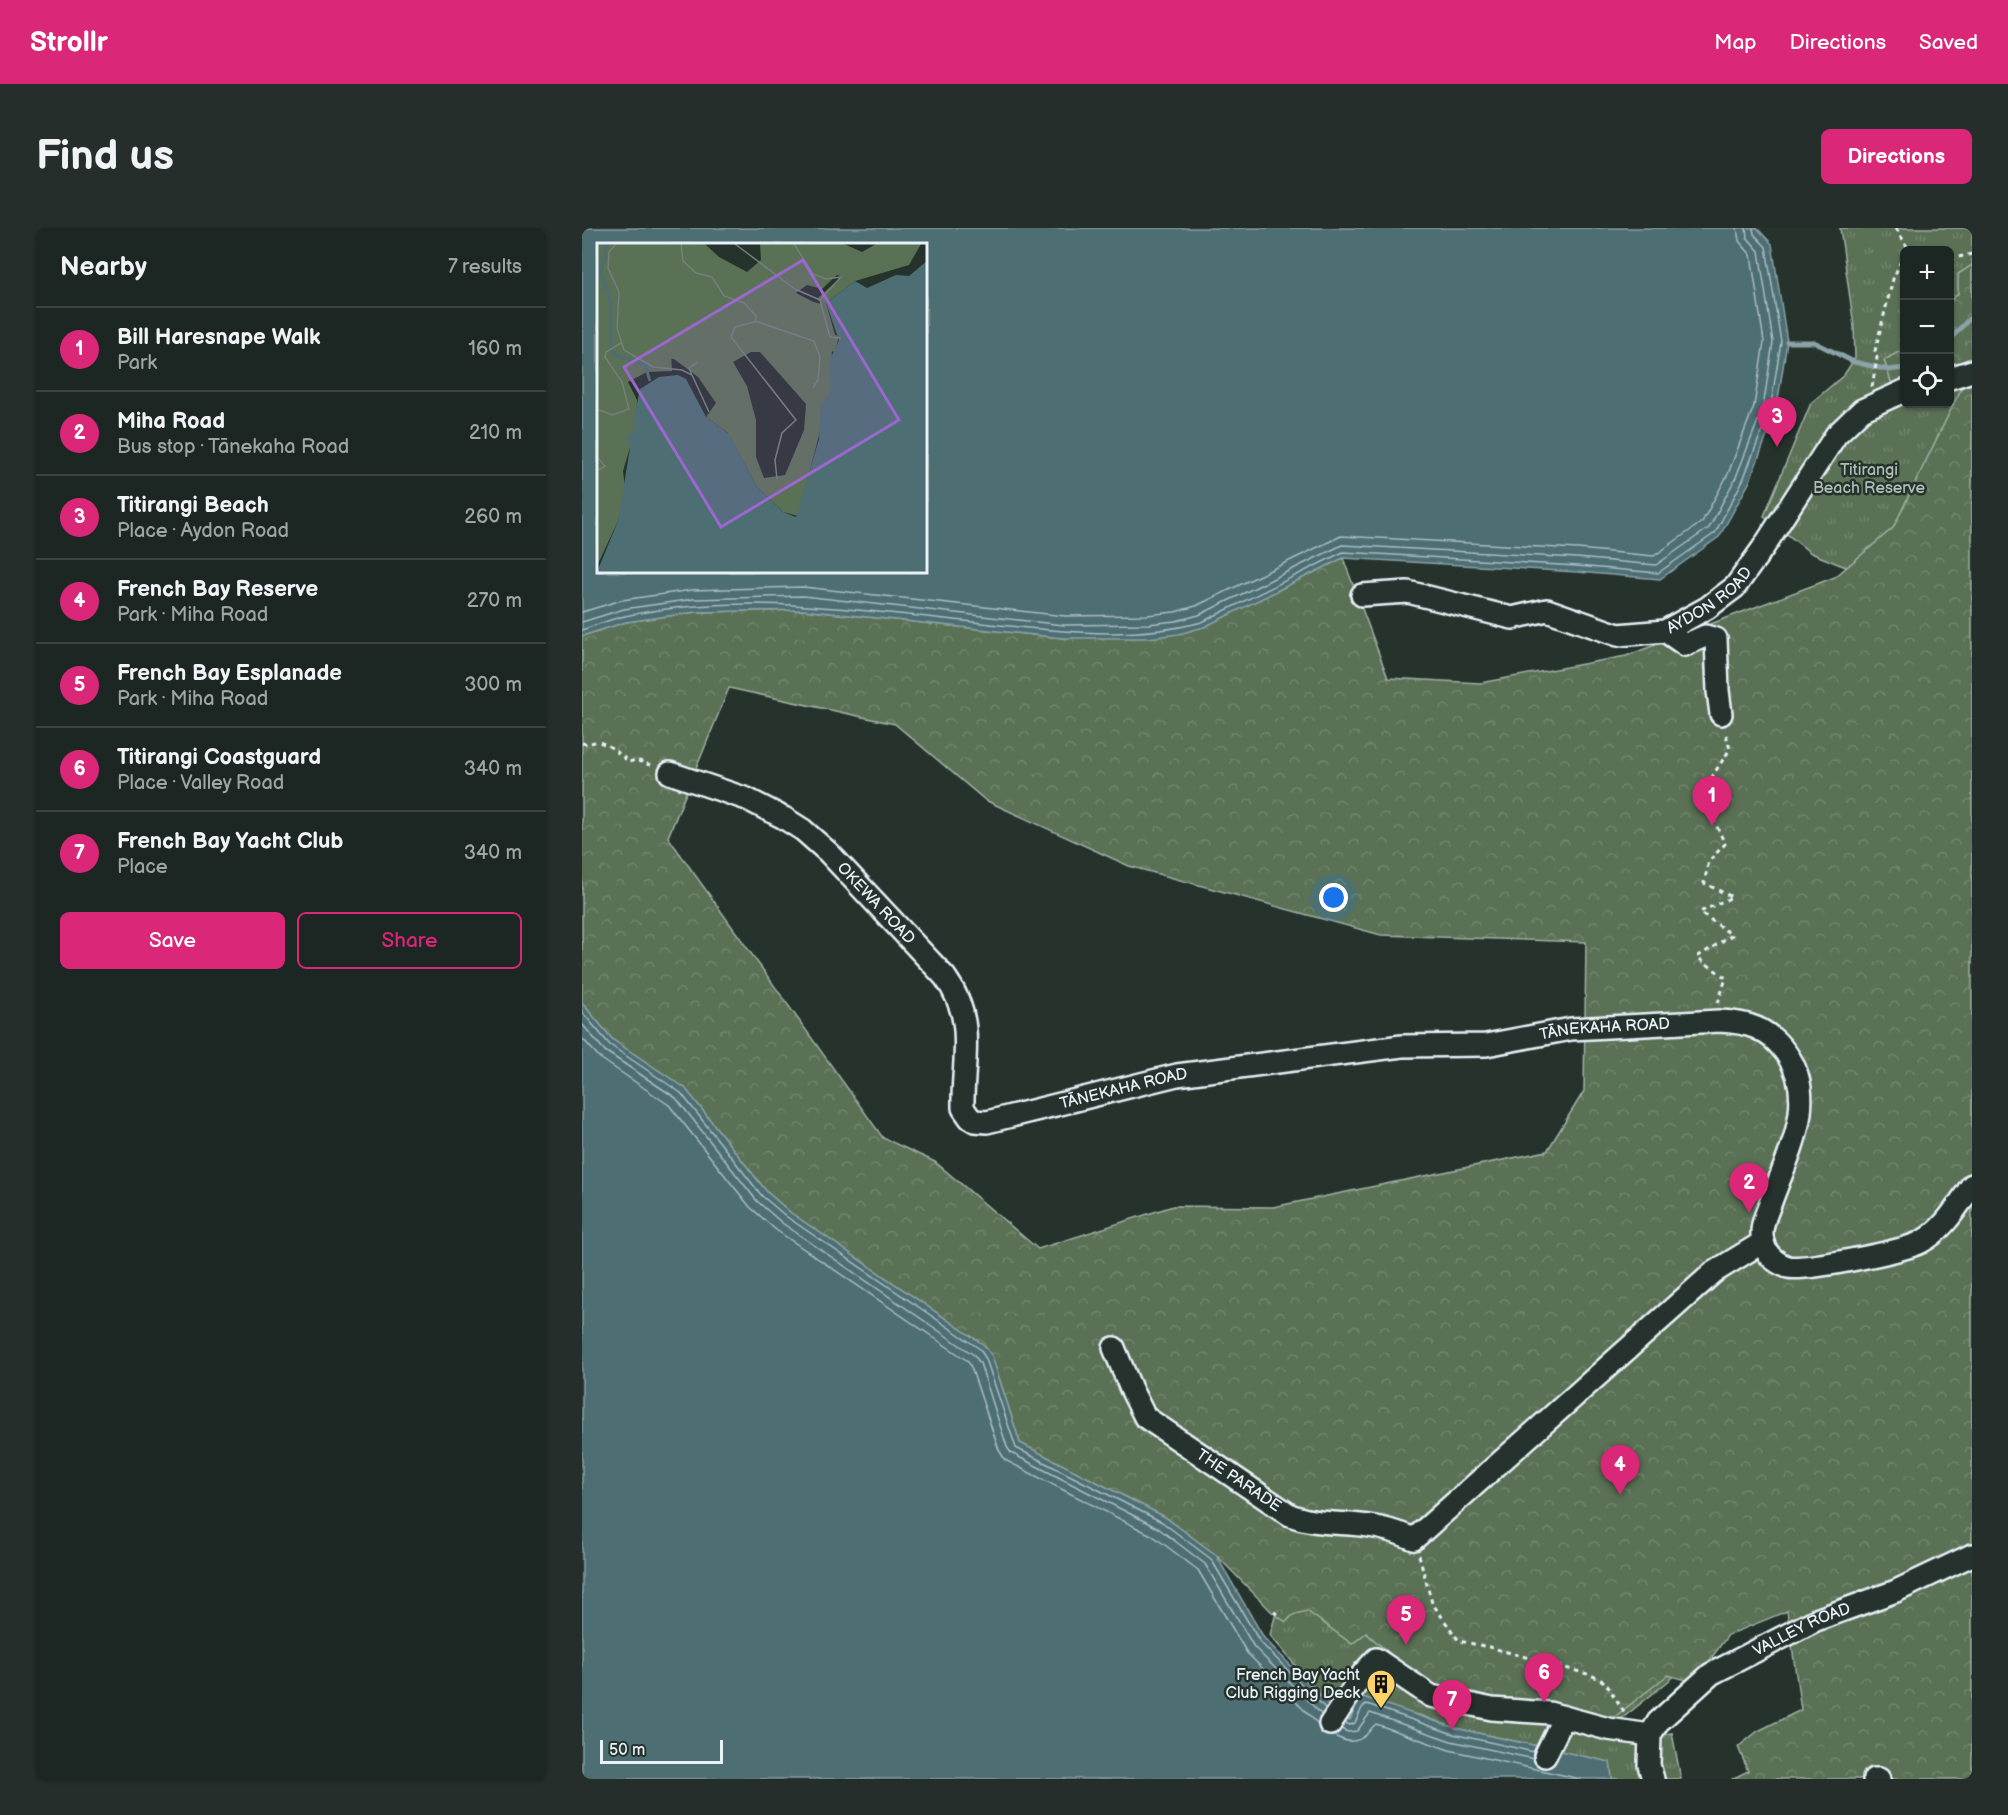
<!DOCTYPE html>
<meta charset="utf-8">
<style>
body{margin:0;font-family:"Balsamiq Sans",sans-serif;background:#252e2a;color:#f1f3f6}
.controls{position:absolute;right:18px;top:18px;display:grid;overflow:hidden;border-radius:9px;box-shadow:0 2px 4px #0004}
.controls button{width:54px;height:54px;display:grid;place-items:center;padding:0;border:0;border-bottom:2px solid #3a4340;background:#1c2622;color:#f1f3f6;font:30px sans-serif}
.scale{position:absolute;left:18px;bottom:15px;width:123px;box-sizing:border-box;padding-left:6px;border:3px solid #e8f1f8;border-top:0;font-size:16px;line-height:21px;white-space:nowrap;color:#e8f1f8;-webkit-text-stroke:4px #26332d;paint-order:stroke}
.you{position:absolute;left:752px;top:670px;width:21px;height:21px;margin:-15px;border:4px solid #fff;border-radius:50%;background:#1a73e8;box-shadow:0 0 0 9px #1a73e833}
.badge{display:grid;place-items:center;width:39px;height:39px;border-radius:50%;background:#db2777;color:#fff;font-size:20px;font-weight:700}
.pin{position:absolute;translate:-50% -50px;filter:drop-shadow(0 2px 3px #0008)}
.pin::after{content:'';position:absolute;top:32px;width:21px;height:18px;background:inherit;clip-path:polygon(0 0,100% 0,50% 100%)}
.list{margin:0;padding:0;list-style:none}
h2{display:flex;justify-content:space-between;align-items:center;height:78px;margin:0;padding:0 24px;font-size:26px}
h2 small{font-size:20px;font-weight:400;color:#a0a5a5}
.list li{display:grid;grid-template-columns:39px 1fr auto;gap:18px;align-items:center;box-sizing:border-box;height:84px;padding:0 24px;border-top:2px solid #3a4340}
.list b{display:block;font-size:22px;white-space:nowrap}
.list p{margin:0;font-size:20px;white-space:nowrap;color:#a0a5a5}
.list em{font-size:20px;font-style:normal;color:#a0a5a5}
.actions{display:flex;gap:12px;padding:18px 24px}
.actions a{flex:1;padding:14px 0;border:2px solid #db2777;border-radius:9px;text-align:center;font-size:21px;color:#db2777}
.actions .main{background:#db2777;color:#fff}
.icon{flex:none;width:33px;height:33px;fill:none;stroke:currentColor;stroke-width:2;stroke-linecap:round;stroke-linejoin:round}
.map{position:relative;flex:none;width:1390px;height:1551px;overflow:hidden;border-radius:9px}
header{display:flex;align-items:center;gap:36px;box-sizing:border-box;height:84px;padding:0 30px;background:#db2777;color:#fff}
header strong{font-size:28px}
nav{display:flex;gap:33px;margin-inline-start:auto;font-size:21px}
.intro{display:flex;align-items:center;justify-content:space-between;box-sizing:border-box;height:144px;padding:0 36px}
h1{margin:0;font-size:42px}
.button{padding:15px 27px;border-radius:9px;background:#db2777;color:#fff;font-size:21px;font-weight:700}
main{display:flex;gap:36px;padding:0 36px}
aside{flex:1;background:#1c2622;border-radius:9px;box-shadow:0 2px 4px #0004}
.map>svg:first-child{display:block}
.grass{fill:url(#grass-tufts);stroke:#a1b1a6;stroke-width:1.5;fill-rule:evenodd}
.forest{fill:url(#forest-crowns);stroke:#a1b1a6;stroke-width:1.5;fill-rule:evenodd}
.water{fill:#4d6e73;stroke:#8ba2a8;stroke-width:1.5;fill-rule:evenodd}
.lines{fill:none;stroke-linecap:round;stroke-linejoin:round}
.shore{stroke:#aabdc3;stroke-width:1.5}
.stream{stroke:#8ba2a8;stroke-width:5}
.minor-casing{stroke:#e8f1f8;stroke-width:26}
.path{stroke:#e8f1f8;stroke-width:3;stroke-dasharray:4.5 4.5;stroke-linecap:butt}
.minor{stroke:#26332d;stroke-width:21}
.labels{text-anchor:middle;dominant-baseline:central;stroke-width:5;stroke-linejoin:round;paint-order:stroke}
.park-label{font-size:16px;fill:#afbeb7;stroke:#26332d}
.street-label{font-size:16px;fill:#e8f1f8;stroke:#26332d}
.poi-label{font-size:16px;fill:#e8f1f8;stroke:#26332d;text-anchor:end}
.inset-river{fill:none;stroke:#4d6e73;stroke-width:3}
.inset-road{fill:none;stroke:#747f7e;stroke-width:1.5}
.view{fill:#9c67d0;fill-opacity:0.15;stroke:#9c67d0;stroke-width:3}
.inset-edge{fill:none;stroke:#e8f1f8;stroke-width:3}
</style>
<header>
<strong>Strollr</strong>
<nav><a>Map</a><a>Directions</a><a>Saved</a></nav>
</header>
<div class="intro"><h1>Find us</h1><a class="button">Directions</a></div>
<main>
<aside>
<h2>Nearby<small>7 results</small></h2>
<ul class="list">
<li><span class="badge">1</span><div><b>Bill Haresnape Walk</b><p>Park</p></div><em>160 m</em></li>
<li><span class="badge">2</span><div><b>Miha Road</b><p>Bus stop · Tānekaha Road</p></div><em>210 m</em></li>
<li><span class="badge">3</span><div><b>Titirangi Beach</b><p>Place · Aydon Road</p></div><em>260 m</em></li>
<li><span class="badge">4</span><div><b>French Bay Reserve</b><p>Park · Miha Road</p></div><em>270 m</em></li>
<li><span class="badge">5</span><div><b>French Bay Esplanade</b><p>Park · Miha Road</p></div><em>300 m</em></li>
<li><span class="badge">6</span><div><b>Titirangi Coastguard</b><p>Place · Valley Road</p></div><em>340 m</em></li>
<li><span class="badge">7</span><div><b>French Bay Yacht Club</b><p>Place</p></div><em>340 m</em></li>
</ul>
<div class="actions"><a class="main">Save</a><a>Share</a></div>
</aside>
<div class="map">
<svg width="1390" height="1551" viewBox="0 0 1390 1551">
<defs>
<pattern id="grass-tufts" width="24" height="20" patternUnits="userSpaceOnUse" patternTransform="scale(1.5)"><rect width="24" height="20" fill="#5a7155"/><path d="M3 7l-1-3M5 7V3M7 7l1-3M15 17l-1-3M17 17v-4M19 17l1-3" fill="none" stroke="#72866e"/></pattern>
<pattern id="forest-crowns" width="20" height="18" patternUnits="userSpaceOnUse" patternTransform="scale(1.5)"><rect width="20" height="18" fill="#5a7155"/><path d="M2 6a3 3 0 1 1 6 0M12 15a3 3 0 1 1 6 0" fill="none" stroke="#72866e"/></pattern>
</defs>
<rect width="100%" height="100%" fill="#26332d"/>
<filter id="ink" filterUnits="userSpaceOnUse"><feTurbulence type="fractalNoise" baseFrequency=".0167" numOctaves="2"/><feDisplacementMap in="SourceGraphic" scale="12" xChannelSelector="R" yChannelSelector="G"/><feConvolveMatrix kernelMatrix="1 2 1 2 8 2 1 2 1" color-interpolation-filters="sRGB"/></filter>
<g filter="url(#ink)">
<path class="grass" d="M1258,0H1390V255L1306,356L1229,325L1182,288L1229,175L1262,147L1273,130L1272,98ZM1322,22H1368V176H1322Z
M698,1370L1105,1438L1037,1493L1044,1514L1090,1505L1099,1551H1030L1028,1534L873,1500L837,1487L775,1477L768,1492L743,1473L688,1407Z"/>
<path class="forest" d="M1390,37V1551H1150L1166,1543L1156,1519L1176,1503L1219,1482L1205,1383L1146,1407L1112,1454L1086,1447L1026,1494L879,1481L833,1447L784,1405L770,1416L725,1383L711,1387L704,1394L690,1384L634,1327L583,1289L438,1215L410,1128L402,1117L209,985L185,964L103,860L31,812L0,775V408L44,394L114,384L221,382L481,410L622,399L761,330L806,450L898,455L1044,428L1253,349L1311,300L1381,157L1377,138L1368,134V73L1376,66V46ZM147,460L313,496L403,572L547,638L799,707L1004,714L1002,863L965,923L691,979L591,978L456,1021L353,934L301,910L86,609Z
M1322,121V153L1309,154L1302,132Z"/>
<path class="water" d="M0,0H1175L1190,16L1205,114L1194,184L1167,255L1137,309L1078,351L995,344L761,330L622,399L597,406L567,410H481L221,382L114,384L44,394L0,408ZM16,16H344V344H16Z
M0,775L31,812L103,860L185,964L209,985L402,1117L410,1128L438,1215L583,1289L634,1327L682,1410L743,1473L768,1492L775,1477L781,1469L873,1500L1028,1534L1030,1551H0Z"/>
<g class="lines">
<path class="shore" d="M0,384L40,372L110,362L221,359L483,388L565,387L593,384L614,378L759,308L996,321L1072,328L1120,294L1146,246L1172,178L1182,114L1169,27L1157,13L1155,0
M0,394L42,381L112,371L221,368L482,397L566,396L594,393L617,387L760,317L995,330L1074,337L1127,300L1154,249L1181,180L1191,114L1177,23L1165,9L1164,0
M0,402C14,397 29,391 43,388C159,363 283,383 400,395C472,403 549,413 620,394L761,324L995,338L1076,345L1133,305L1161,252L1188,182L1199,114L1184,19L1172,6L1171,0
M0,784L28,817L99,865L180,968L205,989L398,1121L404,1131L434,1220L580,1294L629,1331L678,1414L744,1481
M0,796L23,823L94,870L175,973L200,995L392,1127L398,1135L425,1219L429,1225L576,1300L623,1336L672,1419L740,1487
M0,810L18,830L87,877L168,979L194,1002L386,1133L389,1139L417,1222L423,1232L571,1308L616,1342L665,1425L736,1496
M763,1495L768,1497L773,1495L780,1480L785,1476L871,1506L952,1524
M759,1501L766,1504L775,1503L788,1485L869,1513L952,1531
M751,1507C762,1514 774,1516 784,1507C788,1503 790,1499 794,1496L867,1522L999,1551"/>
<path class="stream" d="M1368,111L1390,88
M1205,114H1232L1272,134L1307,142L1322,140"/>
<g class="minor-casing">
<g id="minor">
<path d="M1368,150L1390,143"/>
<path id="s1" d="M780,367L826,364L930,390L965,382L1036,407L1083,403L1125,380L1153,359L1181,320L1254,207L1280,182L1322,163"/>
<path d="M1083,403L1103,417L1123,408L1134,411L1136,463L1139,486"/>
<path id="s2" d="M88,545L165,571L202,590L221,602L247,625L363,749C395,793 380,831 381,880L388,890L393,893L405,894L595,847L820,818L904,817L989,801L1137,793C1166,794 1186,800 1204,825C1237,871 1207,924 1190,971C1185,985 1177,999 1181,1014C1184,1027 1194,1035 1206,1039C1223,1043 1322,1023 1339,1014C1362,1002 1376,977 1390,957"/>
<path id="s3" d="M532,1120L549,1161L563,1189L708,1287C733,1297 761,1294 787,1298C802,1300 818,1305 832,1311L1132,1044L1181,1014"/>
<path d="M748,1496L782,1444L794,1431L849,1468L910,1481L967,1485L1026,1501L1068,1507"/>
<path id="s4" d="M1068,1507L1076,1494L1129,1446L1234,1392L1314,1363L1390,1327"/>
<path d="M1068,1507L1067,1537L1071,1551"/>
<path d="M963,1528L982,1489"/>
<path d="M1292,1551H1297"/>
</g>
</g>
<path class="path" d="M1314,0L1327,22
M1368,31L1390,26
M1290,159L1295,130L1293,123L1311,51L1322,26
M0,515C7,517 9,514 15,514C27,515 38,527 47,534L54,532L71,538
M1136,775L1144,750L1115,729L1150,707L1118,684L1150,669L1122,655L1127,633L1143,616L1128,584L1131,547L1148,521L1143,503
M837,1327L850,1375L877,1413L907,1419L1009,1447L1023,1454L1043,1485
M692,1384L695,1386"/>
<use href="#minor" class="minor"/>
</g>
</g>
<defs>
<g id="building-pin" transform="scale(1.5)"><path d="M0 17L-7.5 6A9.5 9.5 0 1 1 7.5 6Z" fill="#ffd166" stroke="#26332d"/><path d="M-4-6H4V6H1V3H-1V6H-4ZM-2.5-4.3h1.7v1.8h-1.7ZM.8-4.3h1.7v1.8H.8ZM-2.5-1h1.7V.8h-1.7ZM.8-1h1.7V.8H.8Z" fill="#111"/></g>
</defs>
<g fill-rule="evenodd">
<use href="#building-pin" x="799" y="1456"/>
</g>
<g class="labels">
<g class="park-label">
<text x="1287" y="242">Titirangi<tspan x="1287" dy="18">Beach Reserve</tspan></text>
</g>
<g class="street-label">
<text stroke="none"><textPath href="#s1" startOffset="366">AYDON ROAD</textPath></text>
<text stroke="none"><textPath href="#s2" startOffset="249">OKEWA ROAD</textPath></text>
<text stroke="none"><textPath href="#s2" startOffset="1142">TĀNEKAHA ROAD</textPath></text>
<text stroke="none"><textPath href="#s2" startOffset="656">TĀNEKAHA ROAD</textPath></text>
<text stroke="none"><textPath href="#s3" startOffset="189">THE PARADE</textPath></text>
<text stroke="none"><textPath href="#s4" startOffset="188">VALLEY ROAD</textPath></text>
</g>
<g class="poi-label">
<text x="778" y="1447">French Bay Yacht<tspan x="778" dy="18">Club Rigging Deck</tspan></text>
</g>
</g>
<g transform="translate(15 15)">
<rect width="330" height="330" fill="#26332d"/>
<path d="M247,31L258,38L229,60L238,92L242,93L238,108L233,109L213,58L224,61L221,55ZM74,109L75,128L50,129L29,140L10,110Z" fill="#5a7155"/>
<path d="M0,1H108L122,14L150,29L164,17L163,1H247L265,9L279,1H324L312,22L258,38L240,32L225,46L210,42L199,50L224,63L233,81L231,97L235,107L233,150L201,273L186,269L160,244L131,190L109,174L119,160L101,134L77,116L46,114L49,125L43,119L27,122L26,129L40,157L39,185L26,228L28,245L21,278L0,323ZM154,109H163L209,161L207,187L188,232L167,235L159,214V177L150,143L136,119Z" fill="#5a7155" fill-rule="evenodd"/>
<path d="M330,18V329H0L21,278L33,205L30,194L39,185L36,180L43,146L62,134L81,132L89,136L109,174L132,191L160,244L186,269L199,274L222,196L224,161L233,150L232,119L242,97L229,60L258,38L270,45L299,32L312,33Z" fill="#4d6e73"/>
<path class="inset-river" d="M9,1L4,31L14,58V103L18,112L48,122L53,138"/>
<path class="inset-road" d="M19,1L12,9L11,25L22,49L20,85L27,107L56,124L85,127L95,132L112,169M84,1L86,18L99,30L115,34L127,53L147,60L159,73L158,79L138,84L134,94L199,177L185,190L178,217L180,236M138,1L198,46L223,57M197,1L216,31L229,36L244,34L223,57M223,57L233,94L244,95M158,78L217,98L223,114L221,137L216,145M95,132L92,125L101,119M0,166L15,172L32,166L25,139L8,114L9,109L24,100M0,214L8,223L0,228"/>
<path class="view" d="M206,17L302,177L124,284L27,124Z"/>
<rect width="330" height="330" class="inset-edge"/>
</g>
</svg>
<div class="controls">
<button>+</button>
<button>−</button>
<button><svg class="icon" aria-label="locate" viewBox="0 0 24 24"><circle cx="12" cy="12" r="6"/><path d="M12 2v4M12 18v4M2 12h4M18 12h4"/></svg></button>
</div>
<div class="scale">50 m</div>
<div class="you"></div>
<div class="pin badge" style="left:1130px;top:598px">1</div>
<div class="pin badge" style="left:1167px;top:985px">2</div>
<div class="pin badge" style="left:1195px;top:219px">3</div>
<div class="pin badge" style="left:1038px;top:1267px">4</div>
<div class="pin badge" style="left:824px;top:1417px">5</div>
<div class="pin badge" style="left:962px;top:1475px">6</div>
<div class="pin badge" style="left:870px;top:1502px">7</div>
</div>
</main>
